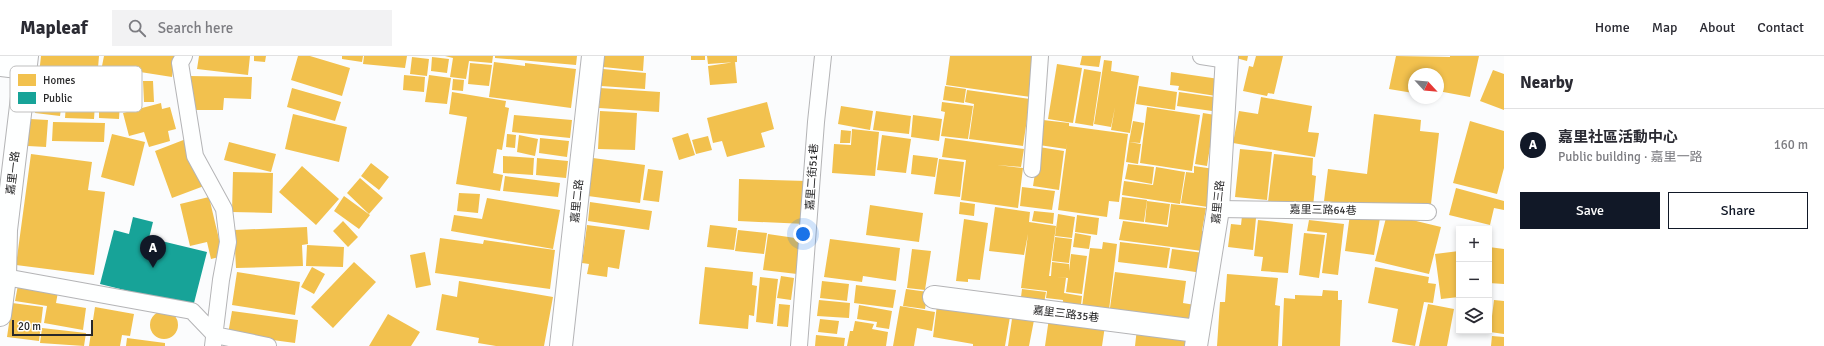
<!DOCTYPE html>
<meta charset="utf-8">
<style>
body{margin:0;font-family:Signika,"Noto Sans TC",sans-serif;background:#f2f2f3;color:#2b2b33}
.controls{position:absolute;right:12px;bottom:12px;display:grid;overflow:hidden;border-radius:0px;box-shadow:0 2px 6px #0003}
.controls button{width:36px;height:36px;display:grid;place-items:center;padding:0;border:0;border-bottom:1px solid #e1e1e2;background:#fff;color:#2b2b33;font:20px sans-serif}
.compass{position:absolute;left:1408px;top:12px;width:36px;height:36px;border-radius:50%;background:#fff;box-shadow:0 2px 6px #0003;rotate:116deg}
.scale{position:absolute;left:12px;bottom:10px;width:81px;box-sizing:border-box;padding-left:4px;border:2px solid #29292a;border-top:0;font-size:11px;line-height:14px;white-space:nowrap;color:#29292a;-webkit-text-stroke:3px #fff;paint-order:stroke}
.you{position:absolute;left:803px;top:178px;width:14px;height:14px;margin:-10px;border:3px solid #fff;border-radius:50%;background:#1a73e8;box-shadow:0 0 0 6px #1a73e833}
.badge{display:grid;place-items:center;width:26px;height:26px;border-radius:50%;background:#111827;color:#fff;font-size:13px;font-weight:700}
.pin{position:absolute;translate:-50% -33px;filter:drop-shadow(0 1px 2px #0008)}
.pin::after{content:'';position:absolute;top:21px;width:14px;height:12px;background:inherit;clip-path:polygon(0 0,100% 0,50% 100%)}
.list{margin:0;padding:0;list-style:none}
h2{display:flex;justify-content:space-between;align-items:center;height:52px;margin:0;padding:0 16px;font-size:17px}
h2 small{font-size:13px;font-weight:400;color:#7c7c81}
.list li{display:grid;grid-template-columns:26px 1fr auto;gap:12px;align-items:center;box-sizing:border-box;height:72px;padding:0 16px;border-top:1px solid #e1e1e2}
.list b{display:block;font-size:15px;white-space:nowrap}
.list p{margin:0;font-size:13px;white-space:nowrap;color:#7c7c81}
.list em{font-size:13px;font-style:normal;color:#7c7c81}
.actions{display:flex;gap:8px;padding:12px 16px}
.actions a{flex:1;padding:9px 0;border:1px solid #111827;border-radius:0px;text-align:center;font-size:14px;color:#111827}
.actions .main{background:#111827;color:#fff}
.icon{flex:none;width:22px;height:22px;fill:none;stroke:currentColor;stroke-width:2;stroke-linecap:round;stroke-linejoin:round}
.map{position:relative;flex:none;width:1504px;height:290px;overflow:hidden}
header{display:flex;align-items:center;gap:24px;box-sizing:border-box;height:56px;padding:0 20px;background:#fff;border-bottom:1px solid #e1e1e2}
header strong{font-size:19px}
nav{display:flex;gap:22px;margin-inline-start:auto;font-size:14px}
.search{width:280px;height:36px;background:#f2f2f3;display:flex;align-items:center;gap:10px;box-sizing:border-box;padding:0 14px;border-radius:0px;color:#7c7c81;font-size:15px}
main{display:flex}
aside{flex:1;background:#fff}
.map>svg:first-child{display:block}
.homes{fill:#f2c14e}
.public{fill:#17a398}
.lines{fill:none;stroke-linecap:round;stroke-linejoin:round}
.lane-casing{stroke:#b4b4b6;stroke-width:18}
.street-casing{stroke:#b4b4b6;stroke-width:24}
.secondary-casing{stroke:#b4b4b6;stroke-width:24}
.lane{stroke:#feffff;stroke-width:16}
.street{stroke:#feffff;stroke-width:22}
.secondary{stroke:#feffff;stroke-width:22}
.labels{text-anchor:middle;dominant-baseline:central;stroke-width:4;stroke-linejoin:round;paint-order:stroke}
.street-label{font-size:11px;fill:#29292a;stroke:#fff}
.key{fill:#fff;stroke:#bfbfbf;stroke-width:1}
.key-label{font-size:11px;fill:#29292a}
</style>
<header>
<strong>Mapleaf</strong>
<div class="search"><svg class="icon" aria-label="search" viewBox="0 0 24 24"><circle cx="10" cy="10" r="6"/><path d="M15 15l6 6"/></svg>Search here</div>
<nav><a>Home</a><a>Map</a><a>About</a><a>Contact</a></nav>
</header>
<main>
<div class="map">
<svg width="1504" height="290" viewBox="0 0 1504 290">
<rect width="100%" height="100%" fill="#fbfcfd"/>
<path class="homes" d="M41,0H99L97,24L39,18Z
M104,0H175L172,21L102,10Z
M199,0H250L248,19L197,13Z
M254,0H266L265,6L254,5Z
M298,0H310L350,12L342,40L291,24Z
M342,0H363L362,6L342,3Z
M364,0H407L405,12L363,8Z
M445,0H493L492,7L469,5L466,23L450,21L453,2Z
M495,0H577L576,9L495,2Z
M604,0H644L643,15L603,11Z
M691,0H705V4H691Z
M707,0H737V6L708,8Z
M950,0H1037L1031,41L946,29Z
M1082,0H1101L1099,11L1080,9Z
M1236,0H1248L1247,5L1236,2Z
M1256,0H1283L1274,38L1268,37L1267,40L1243,35L1249,10L1253,11Z
M1396,0L1450,1V0H1479L1470,41L1438,35V18H1414L1413,37L1389,33Z
M412,1L429,3L427,20L410,18Z
M432,1L449,3L447,17L431,15Z
M1104,4L1112,5L1111,15L1139,20L1130,77L1111,74L1115,51L1111,71L1094,68Z
M494,6L525,10V7L576,13L571,52L489,41Z
M735,6L737,27L710,29L708,10Z
M470,7L492,9L489,30L468,28Z
M1057,8L1082,12L1073,67L1048,63Z
M603,13L646,17L645,33L601,30Z
M1084,13L1101,16L1093,70L1075,67Z
M1493,14L1504,18V54L1480,45Z
M1171,16L1219,23L1216,40L1178,34L1179,30L1170,29Z
M404,19L425,21L424,36L403,34Z
M429,19L451,22L447,48L425,46Z
M189,20L252,21L251,43L224,42L223,54H188Z
M453,23L464,24L463,35L452,34Z
M143,25H153L154,46H144Z
M72,26L140,28L139,47L120,46L119,63L99,62V46L71,44Z
M945,30L966,33L964,47L943,44Z
M1139,30L1177,36L1175,54L1136,48Z
M292,32L341,46L335,65L287,51Z
M600,32L660,36L659,56L599,52Z
M967,34L1030,43L1023,90L969,83L974,48L965,46Z
M452,36L506,45L505,51L509,52L502,94L497,93L493,117L503,119L500,135L456,128L467,61L449,58Z
M1179,36L1214,41L1212,55L1177,50Z
M1261,41L1312,50L1308,76L1319,77L1315,101L1233,87L1239,55L1258,58Z
M37,44L62,46L60,60L35,57Z
M767,46L774,73L761,77L765,91L727,101L722,85L713,87L707,62Z
M942,46L973,50L968,83L941,80L945,56L941,55Z
M66,47L95,48L94,63L65,62Z
M161,47L162,53L170,51L176,73L168,75L170,85L149,91L144,76L129,80L123,57Z
M841,50L873,55L870,74L838,68Z
M1147,51L1200,59L1192,115L1140,107Z
M600,55L637,57L635,94L598,93Z
M876,55L911,60L909,78L873,74Z
M1203,57L1215,59L1207,110L1195,108Z
M293,58L347,71L339,106L285,93Z
M1374,58L1421,64L1420,75L1439,77L1430,157L1324,145L1328,113L1367,118Z
M514,59L572,64L570,82L512,76Z
M913,59L942,63L939,85L911,81Z
M30,63L48,64L46,91L28,90Z
M1043,64L1069,67V70L1128,78L1119,146L1109,145L1107,161L1058,154L1067,86L1066,93L1039,89Z
M1133,65L1144,67L1140,87L1129,86Z
M1470,65L1504,75V112L1497,138L1453,127Z
M53,66L105,67L104,86L52,85Z
M852,73L879,76L875,120L832,117L834,88L851,89Z
M841,74L851,75L850,87H840Z
M688,77L695,99L679,104L672,82Z
M112,78L145,86L134,130L101,121Z
M507,78L516,79L515,92L506,91Z
M519,79L538,83L535,100L517,96Z
M882,79L911,83L906,117L877,114Z
M708,80L712,94L696,98L692,84Z
M540,82L569,85L567,101L539,97Z
M945,82L1024,93L1021,111L997,109L1023,112L1018,152L961,144L966,104L942,101Z
M186,83L204,130L172,142L155,95Z
M229,86L276,98L271,116L224,104Z
M1129,86L1141,88L1138,108L1126,106Z
M1039,91L1064,95L1059,134L1033,130Z
M1240,93L1272,96L1267,144L1235,141Z
M31,98L92,106L88,134L105,136L94,219L16,209Z
M1274,98L1313,102L1312,119L1316,120L1313,151L1268,146Z
M913,99L938,102L935,121L911,118Z
M503,100L534,102L533,119L503,117Z
M537,102L568,105L566,122L536,119Z
M593,102L645,109L640,147L588,140Z
M939,103L964,106L960,141L934,138Z
M371,107L389,121L379,134L361,120Z
M1128,108L1154,111L1152,128L1125,123Z
M302,110L339,143L316,169L279,136Z
M1194,110L1214,113L1208,151L1181,147L1186,116L1194,117Z
M1156,111L1185,116L1180,148L1122,139L1124,125L1153,129Z
M648,113L663,115L659,146L643,144Z
M233,116L273,117L272,157L232,156Z
M505,120L560,127L558,141L503,135Z
M360,122L383,142L369,158L347,137Z
M739,123L807,125L806,168L738,165Z
M1022,131L1055,135L1052,154L1020,150Z
M1456,132L1504,145V154L1494,152L1490,169L1449,159Z
M459,137L480,138L478,157L457,155Z
M344,140L370,159L359,173L334,155Z
M209,141L223,200L211,203L207,186L190,190L180,148Z
M1122,141L1147,144L1144,166L1119,163Z
M487,142L560,154L553,193L451,175L454,159L482,163Z
M1147,145L1170,148L1167,169L1145,166Z
M590,146L652,155L649,174L588,165Z
M960,146L975,148L974,160L959,158Z
M1171,148L1206,152L1202,175L1205,176L1202,195L1119,184L1123,165L1168,171Z
M870,149L923,157L919,186L866,179Z
M995,151L1030,156L1029,166L1056,170L1049,220H1051L1052,206L1069,208V215L1071,198L1087,200L1082,238L1066,236L1068,222L1055,221L1066,222L1064,237L1082,240L1080,257L1062,255L1063,244L1046,242L1047,235L1021,232L1028,178L1024,199L989,195Z
M1034,155L1054,157L1053,168L1032,165Z
M1058,158L1075,161L1072,182L1055,180Z
M1350,158L1380,162L1374,199L1345,195Z
M1387,158L1441,171L1429,218L1375,205Z
M1077,159L1099,162L1097,179L1075,176Z
M1242,160L1256,162L1253,194L1228,191L1231,168L1241,169Z
M964,163L988,167L980,224L968,223V226L956,225Z
M1258,164L1293,168L1288,217L1261,215L1263,201L1254,200Z
M1309,164L1344,168L1338,219L1322,217L1327,177L1307,175Z
M343,165L358,181L348,191L333,175Z
M587,169L625,174L619,213L608,211L607,221L587,218L589,208L582,207Z
M710,169L737,172L734,194L707,191Z
M307,171L308,188L302,189L303,210L236,212L234,174Z
M738,174L767,177L764,198L735,195Z
M1075,177L1091,180L1089,193L1073,191Z
M1304,177L1325,179L1319,222L1299,219Z
M768,178L802,183L797,218L763,214Z
M1055,181L1072,183L1069,207L1052,205Z
M440,182L483,188L484,184L555,194L550,233L435,217Z
M830,183L900,192L896,225L863,220L862,226L824,221Z
M1103,186L1117,188L1109,254L1082,251L1090,192L1102,193Z
M1120,186L1170,192L1167,212L1118,206Z
M307,189L344,191L343,211L306,210Z
M1489,191L1504,193V228L1489,227Z
M912,193L931,195L925,234L907,232Z
M1172,193L1204,197L1202,217L1169,212Z
M1459,195V241L1441,243L1435,198Z
M425,196L431,229L416,232L410,199Z
M354,206L376,226L333,272L311,251Z
M312,211L325,218L314,238L301,231Z
M705,211L753,216L752,229L757,230L754,260L749,259L748,273L699,268Z
M1375,211L1429,221L1428,227L1436,228L1433,247L1424,246L1415,290L1392,286L1398,253L1368,247Z
M237,216L300,226L295,259L232,249Z
M1115,216L1186,225L1183,247L1195,249L1192,270L1109,259Z
M1227,218L1278,222L1275,249L1280,250L1278,290H1217L1220,246H1225Z
M781,220L794,222L791,244L777,242Z
M760,221L778,223L773,268L756,266Z
M459,225L553,241L544,290H496L478,287L479,282L436,274L442,238L457,241Z
M822,225L849,228L847,245L820,242Z
M18,229L58,236L56,247L86,252L83,274L44,267L47,250L15,245Z
M856,229L896,234L893,252L854,247Z
M906,233L928,236L925,253L903,250Z
M1022,233L1046,236L1043,253L1020,249Z
M1323,234L1338,235V244H1342L1340,290H1282L1284,242L1295,243V239L1322,240Z
M819,244L850,247L849,262L817,260Z
M1494,244L1504,245V278L1490,276Z
M12,247L43,251L39,285L7,281Z
M779,248L790,249L788,271L777,270Z
M1428,248L1454,253L1447,290H1419Z
M859,249L892,255L889,273L876,271L877,266L857,263Z
M937,249L1011,255L1005,290H973V288L933,281Z
M900,250L935,256L932,275L917,272L914,290H893Z
M95,251L134,258L130,280L122,279L120,290H89Z
M150 269a14 14 0 1 1 28 0a14 14 0 1 1-28 0Z
M232,255L298,264L295,287L228,278Z
M1013,256L1035,259L1029,290H1008Z
M388,258L420,276L411,290H369Z
M1049,262L1105,270L1102,290H1045Z
M820,263L839,265L837,278L818,276Z
M855,265L874,268L872,273L888,276L886,290H847L850,275H853Z
M42,272L86,277L84,290L40,287Z
M1137,272L1192,277L1191,290H1135Z
M816,279L845,282L844,290H815Z
M1492,280L1504,281V290H1491Z
M127,282L165,287V290H126Z"/>
<path class="public" d="M133,161L153,166L149,182L207,196L193,251L100,228L114,174L129,178Z"/>
<g class="lines">
<g class="lane-casing">
<path id="lane" d="M184,0L180,7L195,100L224,153L228,186L221,224L213,290
M1201,0L1227,4
M1032,113L1040,0
M1218,153L1428,156
M5,221L192,255L215,279L268,290
M799,290L816,66L823,0"/>
</g>
<g class="street-casing">
<path id="street" d="M0,9L26,12
M934,241L1197,275
M0,259L5,221L6,174L27,0
M1196,290L1218,153L1227,0"/>
</g>
<g class="secondary-casing">
<path id="secondary" d="M561,290L593,0"/>
</g>
<use href="#lane" class="lane"/>
<use href="#street" class="street"/>
<use href="#secondary" class="secondary"/>
</g>
<g class="labels">
<g class="street-label">
<text transform="translate(13 117) rotate(-83)">嘉里一路</text>
<text transform="translate(812 121) rotate(-86)">嘉里二街51巷</text>
<text transform="translate(577 145) rotate(-84)">嘉里二路</text>
<text transform="translate(1218 146) rotate(-84)">嘉里三路</text>
<text transform="translate(1323 154) rotate(1)">嘉里三路64巷</text>
<text transform="translate(1066 258) rotate(7)">嘉里三路35巷</text>
</g>
</g>
<rect x="10" y="10" width="132" height="46" rx="6" class="key"/>
<rect x="18" y="18" width="18" height="12" fill="#f2c14e"/>
<rect x="18" y="36" width="18" height="12" fill="#17a398"/>
<g class="key-label">
<text x="43" y="28">Homes</text>
<text x="43" y="46">Public</text>
</g>
</svg>
<div class="controls">
<button>+</button>
<button>−</button>
<button><svg class="icon" aria-label="layers" viewBox="0 0 24 24"><path d="M12 4l9 5-9 5-9-5zM3 14l9 5 9-5"/></svg></button>
</div>
<svg class="compass" viewBox="-18 -18 36 36"><path d="M0-13l5 13h-10z" fill="#e53935"/><path d="M0 13l5-13h-10z" fill="#7c7c81"/></svg>
<div class="scale">20 m</div>
<div class="you"></div>
<div class="pin badge" style="left:153px;top:212px">A</div>
</div>
<aside>
<h2>Nearby<small></small></h2>
<ul class="list">
<li><span class="badge">A</span><div><b>嘉里社區活動中心</b><p>Public building · 嘉里一路</p></div><em>160 m</em></li>
</ul>
<div class="actions"><a class="main">Save</a><a>Share</a></div>
</aside>
</main>
